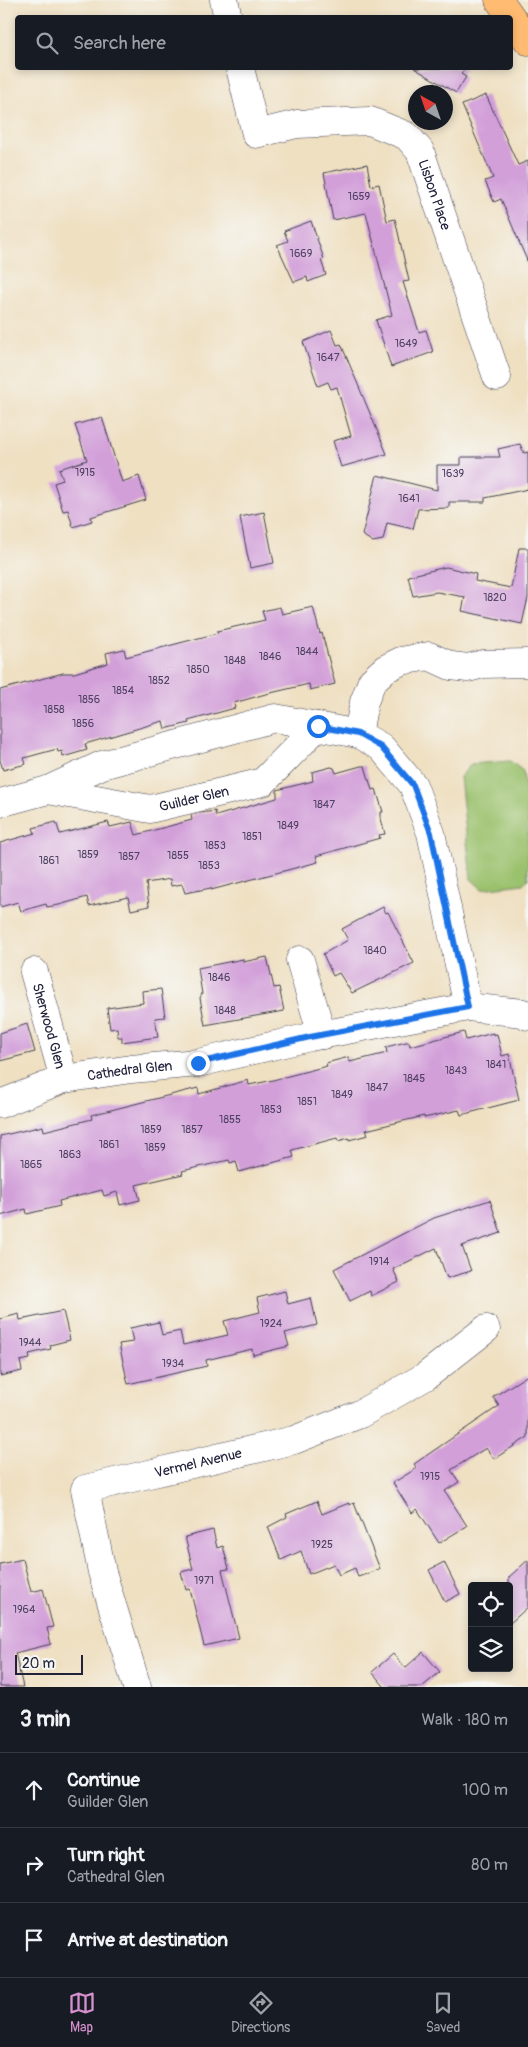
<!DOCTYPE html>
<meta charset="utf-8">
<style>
body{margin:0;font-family:Pangolin,sans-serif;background:#20242c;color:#f1f3f6}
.controls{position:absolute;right:15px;bottom:15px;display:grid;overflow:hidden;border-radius:5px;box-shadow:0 2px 8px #0003}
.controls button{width:45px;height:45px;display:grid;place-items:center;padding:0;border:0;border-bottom:1px solid #363941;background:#171b24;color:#f1f3f6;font:25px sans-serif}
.compass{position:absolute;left:408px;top:85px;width:45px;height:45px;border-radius:50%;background:#171b24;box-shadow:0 2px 8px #0003;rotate:320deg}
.scale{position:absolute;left:15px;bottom:12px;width:68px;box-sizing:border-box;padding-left:5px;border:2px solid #22223b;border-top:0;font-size:14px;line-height:18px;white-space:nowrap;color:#22223b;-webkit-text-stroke:4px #f6f6f2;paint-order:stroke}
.stop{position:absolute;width:15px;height:15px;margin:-11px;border:4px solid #1a73e8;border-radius:50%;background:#fff}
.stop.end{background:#1a73e8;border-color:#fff;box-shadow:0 1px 5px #0008}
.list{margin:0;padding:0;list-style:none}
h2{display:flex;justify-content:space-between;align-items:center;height:65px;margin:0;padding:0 20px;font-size:21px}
h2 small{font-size:16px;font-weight:400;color:#9ea1a6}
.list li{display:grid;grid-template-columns:32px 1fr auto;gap:15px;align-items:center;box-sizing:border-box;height:75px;padding:0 20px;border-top:1px solid #363941}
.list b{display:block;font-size:19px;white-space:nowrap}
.list p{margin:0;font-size:16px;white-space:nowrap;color:#9ea1a6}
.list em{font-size:16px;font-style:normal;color:#9ea1a6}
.icon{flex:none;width:28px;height:28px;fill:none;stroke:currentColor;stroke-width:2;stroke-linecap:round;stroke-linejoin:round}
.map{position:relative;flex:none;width:528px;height:1687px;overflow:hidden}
.search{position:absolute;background:#171b24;box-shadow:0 2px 8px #0003;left:15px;right:15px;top:15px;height:55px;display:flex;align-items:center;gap:12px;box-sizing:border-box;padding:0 18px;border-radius:5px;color:#9ea1a6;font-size:19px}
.sheet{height:290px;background:#171b24}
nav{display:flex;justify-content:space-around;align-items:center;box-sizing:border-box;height:70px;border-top:1px solid #363941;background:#171b24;font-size:14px;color:#9ea1a6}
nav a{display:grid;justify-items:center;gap:2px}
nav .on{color:#d690ce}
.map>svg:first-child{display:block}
.green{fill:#9ac16c;stroke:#5e7254}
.building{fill:#d29fd9}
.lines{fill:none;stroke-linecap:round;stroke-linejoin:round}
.minor-casing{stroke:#413e4f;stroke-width:29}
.major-casing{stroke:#413e4f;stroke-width:29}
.minor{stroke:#fff;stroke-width:28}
.major{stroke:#ffbb71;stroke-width:28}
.route{stroke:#1a73e8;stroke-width:6}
.labels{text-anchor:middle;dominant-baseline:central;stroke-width:5;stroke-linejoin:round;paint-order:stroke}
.number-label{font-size:11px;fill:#4e4162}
.street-label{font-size:14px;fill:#22223b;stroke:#f6f6f2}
</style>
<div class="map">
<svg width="528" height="1687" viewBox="0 0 528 1687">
<rect width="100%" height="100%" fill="#f6f6f2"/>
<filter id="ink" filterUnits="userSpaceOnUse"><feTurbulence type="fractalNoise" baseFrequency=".02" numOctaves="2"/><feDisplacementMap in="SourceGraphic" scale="10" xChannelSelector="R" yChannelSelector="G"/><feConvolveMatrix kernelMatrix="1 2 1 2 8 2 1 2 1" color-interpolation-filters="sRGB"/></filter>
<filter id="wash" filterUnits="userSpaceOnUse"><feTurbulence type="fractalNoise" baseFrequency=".0096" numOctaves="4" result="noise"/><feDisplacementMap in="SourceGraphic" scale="20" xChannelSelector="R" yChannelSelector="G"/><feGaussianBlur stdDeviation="1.12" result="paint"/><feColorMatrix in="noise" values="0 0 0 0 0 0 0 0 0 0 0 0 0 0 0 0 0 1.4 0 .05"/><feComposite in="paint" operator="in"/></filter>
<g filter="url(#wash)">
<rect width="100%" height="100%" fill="#efe0c2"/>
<path class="green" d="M510,761L523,771L528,819V879L523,884L482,889L471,879L460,777L471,764Z"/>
<g id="blocks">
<path class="building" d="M414,68H466L461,74L466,77L456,93Z
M486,95L518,165L528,161V263L501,199L494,202L485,181L493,178L462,105Z
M367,164L371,186L379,184L387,221L395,219L409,281L403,282L419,332L426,330L433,352L391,367L376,320L392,315L366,213L333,220L324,173Z
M311,221L324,259L321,260L326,275L308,282L307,277L294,282L277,245L288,241L284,231Z
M331,330L337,345L341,344L387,454L341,467L333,441L351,436L337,387L331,389L328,382L318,386L303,342Z
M102,417L122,482L139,476L146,500L91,517L92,521L73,527L68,510L63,511L54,483L63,480L59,469L87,460L75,425Z
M520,444L524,453L528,452V489L485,498V502H449V508L418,509L413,529L387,523L383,540L373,542L362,535L377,475L437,490V465H461V457H500L498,449Z
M264,512L274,563L250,568L240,517Z
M519,548H528V598L522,624L462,611L465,597L437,592L413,596L408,576L446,567L476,574L475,581L511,588Z
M280,607L282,614L313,607L320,634L322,633L335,684L310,690L309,684L262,695L234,703L235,708L188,721L189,723L165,729L163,721L85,744L87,750L63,757L62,751L58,752L57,749L24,758L26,764L3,770L0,760V690L63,673H74L108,663L106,653L124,649L126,657L218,633L217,631L265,620L262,611Z
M361,766H365L372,790L376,789L383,812H381V819L385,834L379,835L380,838L316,856L318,862L211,890V888L185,893L182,884L171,886L170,879L146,883L149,906L131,910L128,897L89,906L87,897L59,905L47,907L46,904L21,911L18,902L0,907V843L35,833L33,828L56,822L60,834L108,822L110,827L132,822L136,835L192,820L191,815L200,813L215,811L216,816L277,798V790L313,781L312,772L331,767L334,768L336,773Z
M383,907L386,913L388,912L414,963L352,993L339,973L333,976L323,954L348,940L342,929Z
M267,957L274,988L279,987L284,1011L205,1025L200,998L202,994L198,968L243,959V962Z
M161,989L165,1017L155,1018L158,1037L122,1042V1037H118L117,1028L110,1029L107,1008L143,1003L142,991Z
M27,1024L35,1052L0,1061V1033Z
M464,1032L466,1040L493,1033V1035L497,1034L502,1056L509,1054L519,1100L461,1115L459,1110L424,1118V1116L366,1130L368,1135L349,1140V1138L338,1141L337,1138L292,1150L294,1157L239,1172L236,1161L230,1163L229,1160L182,1171L183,1174L136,1185L140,1200L120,1205L117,1192L104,1196L102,1190L59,1201L60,1206L27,1214L26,1209L0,1216V1136L43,1126L44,1131L92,1119L91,1115L198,1088L199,1094L248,1080L249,1085L269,1081L327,1066L326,1063L349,1057L350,1062L387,1053L386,1047L406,1042H409L410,1046Z
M490,1200L501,1233L462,1246L471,1271L447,1278L436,1248L393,1269L399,1282L371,1296L370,1291L350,1301L334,1269L434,1218Z
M285,1291L288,1304L311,1298L317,1325L285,1333L289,1346L253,1355L252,1349L206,1360L207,1366L128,1384L119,1344L133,1342L130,1328L159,1322L162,1335L180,1331L183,1345L228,1335L224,1321L260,1312L257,1298Z
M63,1311L70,1340L50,1345L51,1349L29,1354L30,1359L20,1361L22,1371L0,1376V1319L19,1314L20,1320Z
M528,1375V1437L494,1459L486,1448L451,1470L459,1482L445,1491L467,1526L439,1543L417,1509L412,1513L393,1483L417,1468L414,1464L499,1406L493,1397Z
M317,1501L322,1514L349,1503V1505L354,1503L380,1569L358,1577L355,1568L339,1575L334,1564L309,1574L301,1551L281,1560L268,1527L287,1517L286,1514Z
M213,1530L217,1548L223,1546L229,1569L222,1570L239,1638L204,1646L190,1589L186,1590L181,1572L193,1569L185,1537Z
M23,1559L31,1592L43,1589L53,1627L47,1628L51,1644L15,1653L23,1687H0V1564Z
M528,1560V1607L509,1624V1577Z
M444,1562L460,1594L445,1602L429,1570Z
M423,1652L440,1672L422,1687H383L384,1686L372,1672L393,1654L405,1668Z"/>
</g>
</g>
<g filter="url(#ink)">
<use href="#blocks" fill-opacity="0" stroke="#413e4f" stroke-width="1"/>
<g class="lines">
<g class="minor-casing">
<g id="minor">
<path d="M224,0L228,18"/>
<path id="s1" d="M240,68L256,134L297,124L370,121L407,136L420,151L497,377"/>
<path d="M358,734L364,702L372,681L385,669L401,661L429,656L451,666L468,668L483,664L528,663"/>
<path id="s2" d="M48,790L150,809L263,782L318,726"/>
<path d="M0,803L48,790L102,765L275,718L358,734L381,747L413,785L431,833L468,1007"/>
<path d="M300,960L322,1035"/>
<path id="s3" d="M34,972L64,1079"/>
<path id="s4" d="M0,1104L64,1079L131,1069L198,1063L310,1037L468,1007L523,1013L528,1016"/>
<path id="s5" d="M137,1687L102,1572L85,1489L294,1440L360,1414L426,1376L486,1329"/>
</g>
</g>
<g class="major-casing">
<path id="major" d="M499,0L528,41"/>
</g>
<use href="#minor" class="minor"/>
<use href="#major" class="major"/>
</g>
</g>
<g class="lines" filter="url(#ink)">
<path class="route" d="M198,1063L310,1037L468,1007L431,833L413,785L381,747L358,734L318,726"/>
</g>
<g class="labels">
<g class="number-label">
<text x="359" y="196">1659</text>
<text x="301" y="253">1669</text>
<text x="406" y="343">1649</text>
<text x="328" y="357">1647</text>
<text x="85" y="472">1915</text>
<text x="453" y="473">1639</text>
<text x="409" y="498">1641</text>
<text x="495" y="597">1820</text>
<text x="307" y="651">1844</text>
<text x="270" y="656">1846</text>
<text x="235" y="660">1848</text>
<text x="198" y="669">1850</text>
<text x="159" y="680">1852</text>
<text x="123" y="690">1854</text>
<text x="89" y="699">1856</text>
<text x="54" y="709">1858</text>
<text x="83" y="723">1856</text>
<text x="324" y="804">1847</text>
<text x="288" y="825">1849</text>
<text x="252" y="836">1851</text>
<text x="215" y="845">1853</text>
<text x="88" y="854">1859</text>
<text x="178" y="855">1855</text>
<text x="129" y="856">1857</text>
<text x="49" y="860">1861</text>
<text x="209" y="865">1853</text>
<text x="375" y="950">1840</text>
<text x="219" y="977">1846</text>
<text x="225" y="1010">1848</text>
<text x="496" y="1064">1841</text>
<text x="456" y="1070">1843</text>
<text x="414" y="1078">1845</text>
<text x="377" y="1087">1847</text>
<text x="342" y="1094">1849</text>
<text x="307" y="1101">1851</text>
<text x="271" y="1109">1853</text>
<text x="230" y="1119">1855</text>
<text x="151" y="1129">1859</text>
<text x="192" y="1129">1857</text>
<text x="109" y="1144">1861</text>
<text x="155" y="1147">1859</text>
<text x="70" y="1154">1863</text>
<text x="31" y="1164">1865</text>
<text x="379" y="1261">1914</text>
<text x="271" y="1323">1924</text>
<text x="30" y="1342">1944</text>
<text x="173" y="1363">1934</text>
<text x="430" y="1476">1915</text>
<text x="322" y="1544">1925</text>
<text x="204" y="1580">1971</text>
<text x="24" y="1609">1964</text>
</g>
<g class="street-label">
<text stroke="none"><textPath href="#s1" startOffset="289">Lisbon Place</textPath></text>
<text stroke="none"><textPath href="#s2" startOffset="149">Guilder Glen</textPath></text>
<text stroke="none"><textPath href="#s3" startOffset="56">Sherwood Glen</textPath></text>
<text stroke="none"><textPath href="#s4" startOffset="135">Cathedral Glen</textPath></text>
<text stroke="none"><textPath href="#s5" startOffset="321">Vermel Avenue</textPath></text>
</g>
</g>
</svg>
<div class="controls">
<button><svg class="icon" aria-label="locate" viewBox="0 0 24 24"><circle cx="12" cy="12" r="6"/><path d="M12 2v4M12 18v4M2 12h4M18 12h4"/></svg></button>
<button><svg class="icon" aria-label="layers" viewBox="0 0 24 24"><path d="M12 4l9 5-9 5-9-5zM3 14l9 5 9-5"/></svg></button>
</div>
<svg class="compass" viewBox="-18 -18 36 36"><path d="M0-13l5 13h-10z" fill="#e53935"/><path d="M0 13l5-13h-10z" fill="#9ea1a6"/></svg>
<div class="scale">20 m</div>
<div class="stop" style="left:318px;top:726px"></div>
<div class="stop end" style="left:198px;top:1063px"></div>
<div class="search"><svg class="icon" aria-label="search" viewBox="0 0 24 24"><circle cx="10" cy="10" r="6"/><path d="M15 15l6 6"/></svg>Search here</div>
</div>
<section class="sheet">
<h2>3 min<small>Walk · 180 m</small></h2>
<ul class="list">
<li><svg class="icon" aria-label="ahead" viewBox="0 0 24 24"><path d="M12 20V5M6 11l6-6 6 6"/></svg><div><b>Continue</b><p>Guilder Glen</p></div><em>100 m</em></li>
<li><svg class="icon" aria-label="right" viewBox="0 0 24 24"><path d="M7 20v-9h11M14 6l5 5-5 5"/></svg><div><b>Turn right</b><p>Cathedral Glen</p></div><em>80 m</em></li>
<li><svg class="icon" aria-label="arrive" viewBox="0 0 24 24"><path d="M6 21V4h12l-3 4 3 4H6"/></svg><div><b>Arrive at destination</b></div></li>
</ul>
</section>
<nav>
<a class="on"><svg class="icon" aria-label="map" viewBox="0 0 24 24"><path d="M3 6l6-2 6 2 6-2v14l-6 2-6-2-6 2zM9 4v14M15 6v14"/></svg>Map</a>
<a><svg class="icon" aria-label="directions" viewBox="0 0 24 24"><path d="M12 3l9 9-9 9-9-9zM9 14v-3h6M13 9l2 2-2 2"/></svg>Directions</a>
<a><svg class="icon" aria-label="saved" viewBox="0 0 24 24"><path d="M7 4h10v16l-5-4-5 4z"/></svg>Saved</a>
</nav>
